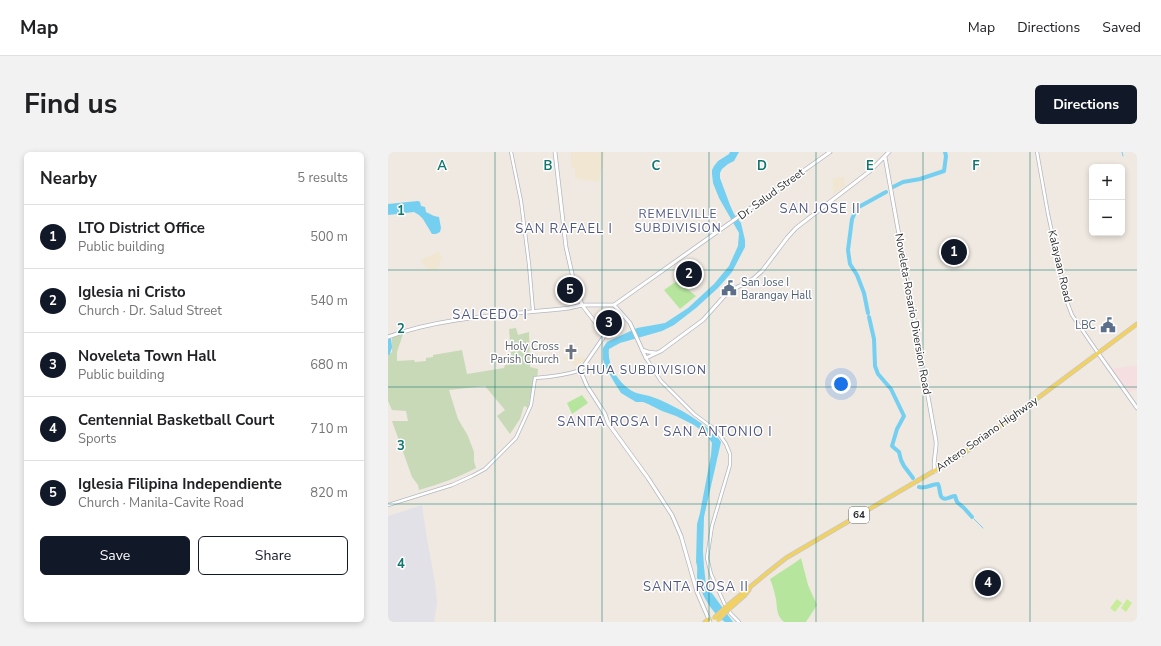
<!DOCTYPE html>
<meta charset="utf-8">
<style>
body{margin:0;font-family:"Nunito Sans",sans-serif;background:#f2f2f2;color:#202124}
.controls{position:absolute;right:12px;top:12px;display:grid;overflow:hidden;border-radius:6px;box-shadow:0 2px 6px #0003}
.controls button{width:36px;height:36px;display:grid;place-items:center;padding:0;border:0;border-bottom:1px solid #e0e0e0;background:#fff;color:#202124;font:20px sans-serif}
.you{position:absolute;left:453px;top:232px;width:14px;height:14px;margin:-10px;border:3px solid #fff;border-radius:50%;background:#1a73e8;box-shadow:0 0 0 6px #1a73e833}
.badge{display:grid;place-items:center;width:26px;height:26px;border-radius:50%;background:#111827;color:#fff;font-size:13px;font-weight:700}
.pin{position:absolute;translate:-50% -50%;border:2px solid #fff;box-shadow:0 1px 4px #0006}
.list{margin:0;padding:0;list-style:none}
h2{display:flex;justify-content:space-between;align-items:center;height:52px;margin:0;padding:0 16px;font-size:17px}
h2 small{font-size:13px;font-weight:400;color:#757577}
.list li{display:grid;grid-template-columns:26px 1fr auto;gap:12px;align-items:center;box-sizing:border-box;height:64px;padding:0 16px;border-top:1px solid #e0e0e0}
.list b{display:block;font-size:15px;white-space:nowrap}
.list p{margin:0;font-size:13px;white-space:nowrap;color:#757577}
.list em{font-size:13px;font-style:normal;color:#757577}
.actions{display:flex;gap:8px;padding:12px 16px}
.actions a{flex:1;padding:9px 0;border:1px solid #111827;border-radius:6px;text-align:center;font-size:14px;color:#111827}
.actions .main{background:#111827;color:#fff}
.map{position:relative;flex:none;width:749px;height:470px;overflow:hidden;border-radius:6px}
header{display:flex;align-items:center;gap:24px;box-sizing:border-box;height:56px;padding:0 20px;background:#fff;border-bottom:1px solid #e0e0e0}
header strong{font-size:19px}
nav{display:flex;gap:22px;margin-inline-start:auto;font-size:14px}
.intro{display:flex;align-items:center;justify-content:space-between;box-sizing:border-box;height:96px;padding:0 24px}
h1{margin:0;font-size:28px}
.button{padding:10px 18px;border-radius:6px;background:#111827;color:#fff;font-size:14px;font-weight:700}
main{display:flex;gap:24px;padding:0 24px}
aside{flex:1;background:#fff;border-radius:6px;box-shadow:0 2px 6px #0003}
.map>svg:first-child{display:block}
.industrial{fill:#e3e1e8}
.education{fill:#f0e6d1}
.medical{fill:#f5dfe0}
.green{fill:#b6e59e}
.cemetery{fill:#c8d9b8}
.pitch{fill:#c9ec9a}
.water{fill:#75cff0}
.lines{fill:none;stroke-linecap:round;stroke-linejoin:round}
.stream{stroke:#75cff0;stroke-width:1}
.river{stroke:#75cff0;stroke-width:4}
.tertiary-casing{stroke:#b4b7c1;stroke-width:4}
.secondary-casing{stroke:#b4b7c1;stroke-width:4.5}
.primary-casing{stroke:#c9c9c9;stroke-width:5}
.tertiary{stroke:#fff;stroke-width:2.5}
.secondary{stroke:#fff;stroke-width:3}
.primary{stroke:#f2d163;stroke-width:3.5}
.primary-bridge-casing{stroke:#c9c9c9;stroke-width:5;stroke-linecap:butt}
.primary-bridge{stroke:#f2d163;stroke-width:3.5}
.grid{fill:none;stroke:#0f766e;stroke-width:1;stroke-opacity:0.55}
.labels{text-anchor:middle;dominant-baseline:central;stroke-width:3;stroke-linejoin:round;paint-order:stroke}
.shield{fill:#fff;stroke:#6d6d6d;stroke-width:1}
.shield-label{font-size:10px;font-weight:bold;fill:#2e2e2e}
.street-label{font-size:11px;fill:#2e2e2e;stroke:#fff}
.service-label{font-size:11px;fill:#4e5e75;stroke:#fff;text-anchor:start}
.worship-label{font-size:11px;fill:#5b616d;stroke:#fff;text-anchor:end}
.neighbourhood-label{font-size:12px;letter-spacing:1px;fill:#4d5680;stroke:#fff}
.quarter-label{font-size:13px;letter-spacing:1px;fill:#4d5680;stroke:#fff}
.grid-label{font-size:13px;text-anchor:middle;font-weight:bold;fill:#0f766e;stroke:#fff;stroke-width:3;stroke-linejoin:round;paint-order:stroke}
</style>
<header>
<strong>Map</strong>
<nav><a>Map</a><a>Directions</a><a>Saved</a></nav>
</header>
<div class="intro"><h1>Find us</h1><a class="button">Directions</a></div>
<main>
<aside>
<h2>Nearby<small>5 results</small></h2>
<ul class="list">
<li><span class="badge">1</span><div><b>LTO District Office</b><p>Public building</p></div><em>500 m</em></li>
<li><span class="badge">2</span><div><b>Iglesia ni Cristo</b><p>Church · Dr. Salud Street</p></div><em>540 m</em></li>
<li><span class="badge">3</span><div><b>Noveleta Town Hall</b><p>Public building</p></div><em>680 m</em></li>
<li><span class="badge">4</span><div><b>Centennial Basketball Court</b><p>Sports</p></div><em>710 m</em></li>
<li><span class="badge">5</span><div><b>Iglesia Filipina Independiente</b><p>Church · Manila-Cavite Road</p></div><em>820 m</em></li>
</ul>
<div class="actions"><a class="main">Save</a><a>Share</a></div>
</aside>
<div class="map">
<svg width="749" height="470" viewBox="0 0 749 470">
<rect width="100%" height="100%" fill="#efe9e1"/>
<path class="industrial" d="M34,353L39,387L47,430L49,451L46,470H0V364Z"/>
<path class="education" d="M183,0H217L211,30L187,26V16L183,15Z
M456,25L457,34L445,43V26Z
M49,100L52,101V104H54L50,117L41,119L35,112L33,108L39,104L40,105Z
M175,205L197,206L199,209L193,216L189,219L188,216V215L184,211L185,209L175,208Z"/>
<path class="medical" d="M749,213V238L740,240L723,217Z"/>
<path class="green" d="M289,129L308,144L292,157L276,138Z
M194,243L200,251L184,262L179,251Z
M413,406L420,433L429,453L418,470H396C387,463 390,453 387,443C386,437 384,432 382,427L408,410Z"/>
<path class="cemetery" d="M128,176L130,183L141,180L142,215L150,217L149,228H146L140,256L136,254L132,267L122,282L109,264L117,258L97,234L61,238L70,267L80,284L86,300V309L88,316C70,326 51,332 31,338L30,333L24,325L4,269H20L18,259L4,258L0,249V203L4,200V185L15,182L9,200V209L26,208L27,210L38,209V206L45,205V203L74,198L79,222L116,216L117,213L124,212L121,177Z"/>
<path class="pitch" d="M606,420L611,421L610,433H605Z
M729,447L734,451L727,460L722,456Z
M739,447L744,451L738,460L733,456Z"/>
<path class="water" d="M342,0H351L346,9L340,12L334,17L332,21V26L342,53L346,62L353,71L357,88V95L344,120L330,136L308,156L286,173L274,179L232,191L221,197C219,212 229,228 241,237C249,243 258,242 267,246C284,252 324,274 333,290L316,365L315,399L316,415L318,433L345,470H337C324,461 312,441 309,425C309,420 310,415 308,410L309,372L312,361L323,303L324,291L318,282L306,273L288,264L274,259L260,252L255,250H248L233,241L226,230L217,214L215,207V196L219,190L249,176L277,171L300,156L326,132L341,114L350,94L351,81L331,46L325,31L324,22V18L326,14L330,9L341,2Z
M30,49L32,50L33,54L37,55L38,60L46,64L51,65L53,76L52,80L48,82H44L35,67L31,63L26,60L0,63V52Z"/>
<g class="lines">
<path class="stream" d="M734,0L735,4
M586,367L595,376"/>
<path class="river" d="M505,35L515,30L532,27L556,19L558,4L557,0
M480,161L476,141L469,123L462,112L460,98L464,67L469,56L498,40
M481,165L486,187L487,214L490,222L503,237L516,264L509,277L504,294L511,300L513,308L516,314L525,326
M0,201L2,195L1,186
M531,335C539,337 543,332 550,332C553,337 550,350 560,346C562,346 564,344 567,344L569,350L576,356L584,365"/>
<g class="tertiary-casing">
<path id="tertiary" d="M123,0L133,49L141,112L145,159
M649,0L660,62L679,150L684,163L710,201
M258,206L273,229L306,262L329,279L338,292L342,302V313L324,374L319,406L323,422L337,453L343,462L351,470
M0,353L64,333L84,324L97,317L128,286L143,253L147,226C163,225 178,223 193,218"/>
</g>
<g class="secondary-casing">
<path id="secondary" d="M167,0L178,95L185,126L194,153L217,183L193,218V220L199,234L217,262L220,271L260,326L284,363L293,384L309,440L322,470
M497,5L548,289C549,299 544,311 547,319
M226,153L242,171L258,206L273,199L315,168L340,140L365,127L374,119L399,86L408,76L482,19L501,0
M226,153L442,0
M0,185C56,164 122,163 181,156L194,153H226
M254,198L260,200L268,201
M710,201L749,256"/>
</g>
<g class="primary-casing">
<path id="primary" d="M339,454L379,421L398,406L575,302L749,172
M341,457L357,443L361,438
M317,470L321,467"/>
</g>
<use href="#tertiary" class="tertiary"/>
<use href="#secondary" class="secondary"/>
<use href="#primary" class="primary"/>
<g class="primary-bridge-casing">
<path id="primary-bridge" d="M326,466L339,454
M330,468L341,457"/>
</g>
<use href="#primary-bridge" class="primary-bridge"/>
</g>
<path class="grid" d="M107,0V470M214,0V470M321,0V470M428,0V470M535,0V470M642,0V470M0,118H749M0,235H749M0,352H749"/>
<defs>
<g id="civic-bare" transform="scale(1.2)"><path d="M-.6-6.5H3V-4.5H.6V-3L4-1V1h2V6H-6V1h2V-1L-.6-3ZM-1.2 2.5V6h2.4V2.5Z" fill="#5c6f8a" stroke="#fff" stroke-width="2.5" paint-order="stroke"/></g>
<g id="church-bare" transform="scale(1.2)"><path d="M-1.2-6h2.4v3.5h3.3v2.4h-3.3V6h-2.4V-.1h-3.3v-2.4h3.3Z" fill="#6b7280" stroke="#fff" stroke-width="2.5" paint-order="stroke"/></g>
</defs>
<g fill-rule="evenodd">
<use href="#civic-bare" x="341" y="136"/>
<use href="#civic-bare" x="720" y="173"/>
<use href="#church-bare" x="183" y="200"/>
</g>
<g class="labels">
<rect class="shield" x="461" y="355" width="20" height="16" rx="3"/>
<g class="shield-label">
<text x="471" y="363">64</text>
</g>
<g class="street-label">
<text transform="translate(383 42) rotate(-36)">Dr. Salud Street</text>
<text transform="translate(672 114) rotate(77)">Kalayaan Road</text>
<text transform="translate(525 162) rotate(80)">Noveleta-Rosario Diversion Road</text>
<text transform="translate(599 282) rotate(-35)">Antero Soriano Highway</text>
</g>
<g class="service-label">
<text x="353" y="130">San Jose I<tspan x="353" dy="13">Barangay Hall</tspan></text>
<text x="708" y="173" text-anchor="end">LBC</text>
</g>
<g class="worship-label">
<text x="171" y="194">Holy Cross<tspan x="171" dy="13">Parish Church</tspan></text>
</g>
<g class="neighbourhood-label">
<text x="290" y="62">REMELVILLE<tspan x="290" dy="14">SUBDIVISION</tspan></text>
<text x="254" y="218">CHUA SUBDIVISION</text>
</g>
<g class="quarter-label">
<text x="432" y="57">SAN JOSE II</text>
<text x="176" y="77">SAN RAFAEL I</text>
<text x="102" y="163">SALCEDO I</text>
<text x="220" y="270">SANTA ROSA I</text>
<text x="330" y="280">SAN ANTONIO I</text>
<text x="308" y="435">SANTA ROSA II</text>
</g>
</g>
<g class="grid-label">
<text x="54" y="18">A</text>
<text x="160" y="18">B</text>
<text x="268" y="18">C</text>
<text x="374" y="18">D</text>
<text x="482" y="18">E</text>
<text x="588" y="18">F</text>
<text x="13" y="63">1</text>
<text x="13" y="181">2</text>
<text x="13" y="298">3</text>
<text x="13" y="416">4</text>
</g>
</svg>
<div class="controls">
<button>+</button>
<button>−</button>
</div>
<div class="you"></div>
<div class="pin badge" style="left:566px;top:100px">1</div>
<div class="pin badge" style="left:301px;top:122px">2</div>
<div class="pin badge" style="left:221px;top:171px">3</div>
<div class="pin badge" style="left:600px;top:431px">4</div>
<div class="pin badge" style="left:182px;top:138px">5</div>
</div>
</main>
